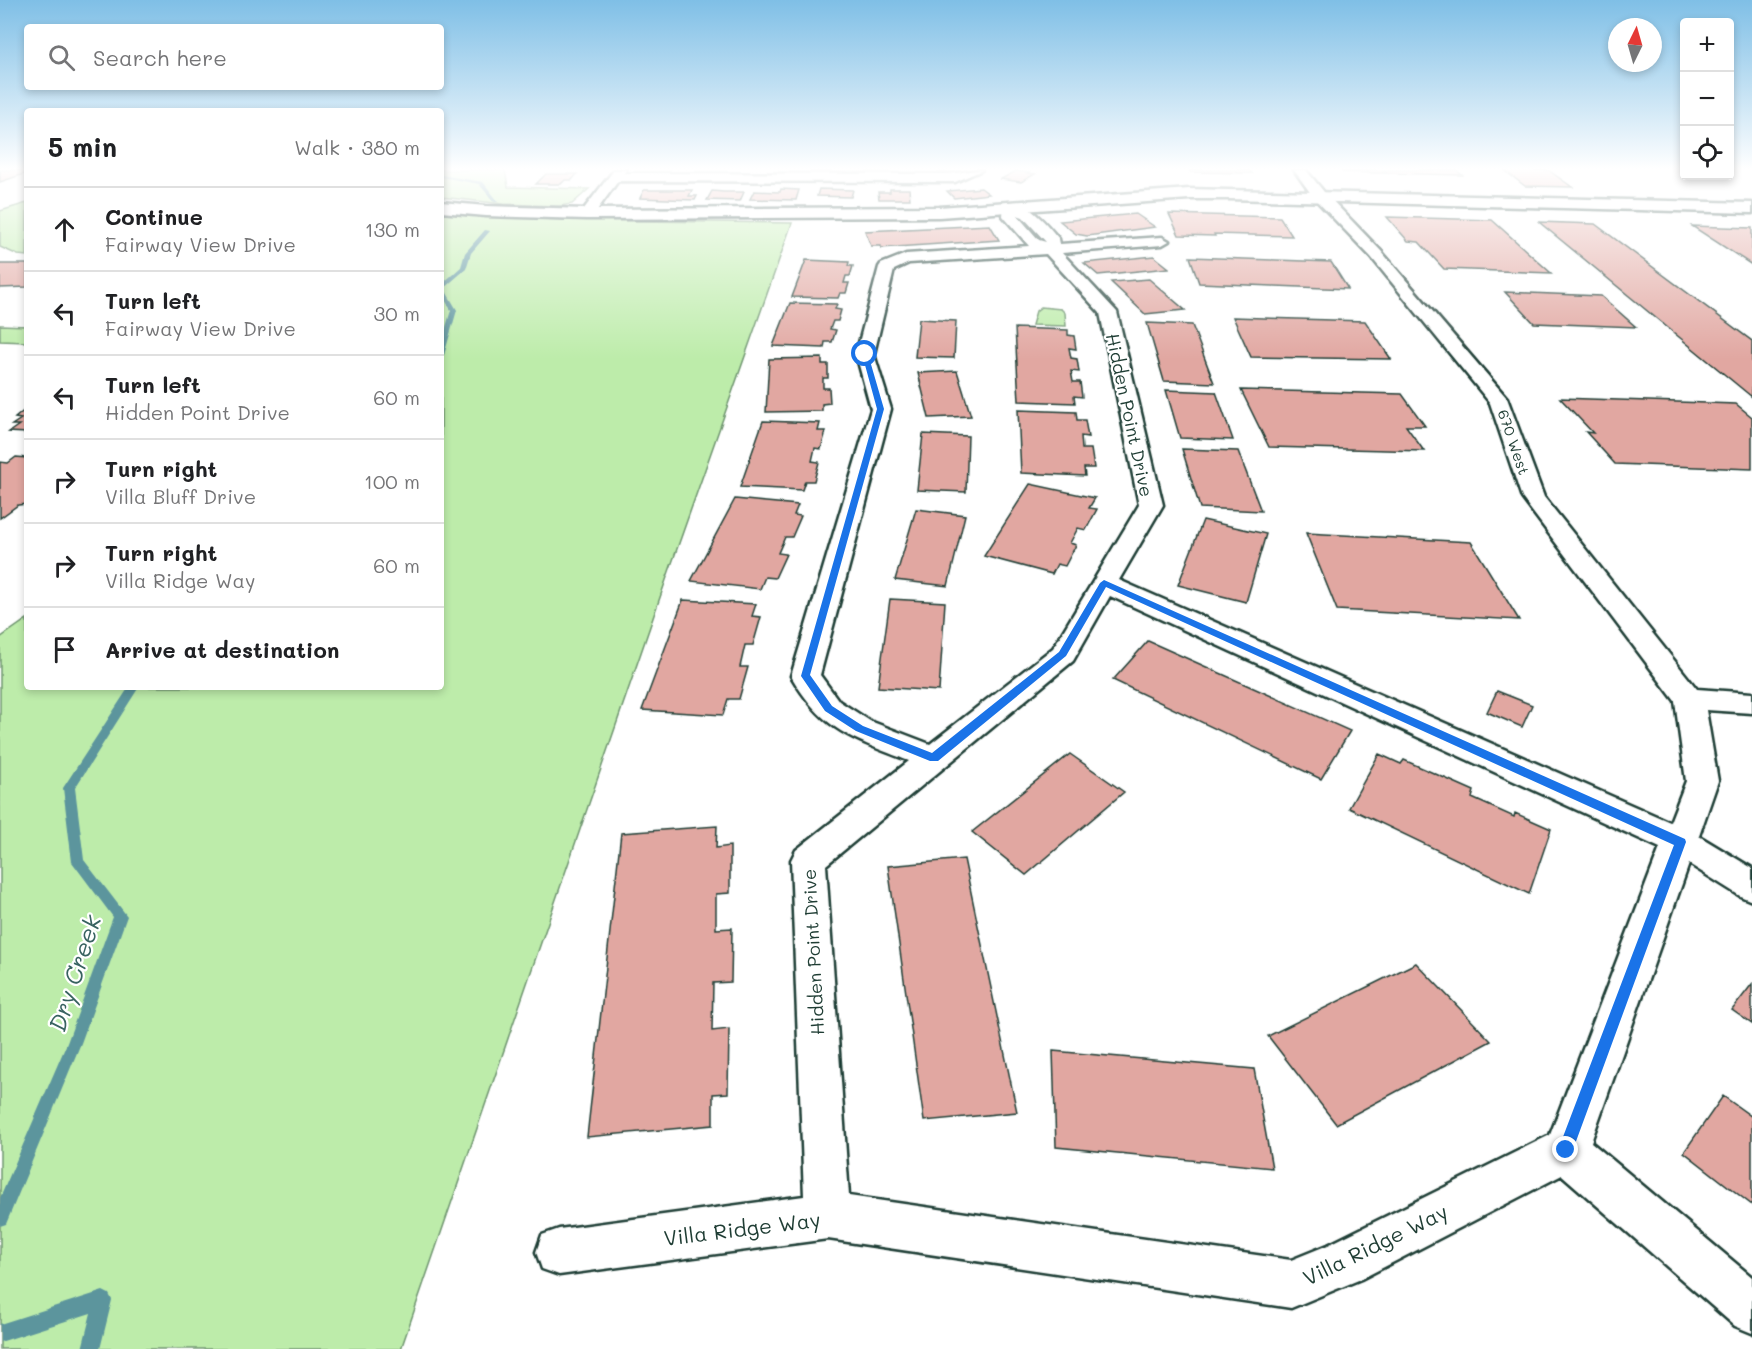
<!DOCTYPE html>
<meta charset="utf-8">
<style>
body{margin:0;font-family:Mali,sans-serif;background:#f6f6f6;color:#202124}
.controls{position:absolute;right:18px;top:18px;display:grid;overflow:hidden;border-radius:6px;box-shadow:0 3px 9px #0003}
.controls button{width:54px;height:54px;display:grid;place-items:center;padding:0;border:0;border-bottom:2px solid #e0e0e0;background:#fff;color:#202124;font:30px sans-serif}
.compass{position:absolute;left:1608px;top:18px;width:54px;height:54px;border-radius:50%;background:#fff;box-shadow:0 3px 9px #0003;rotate:5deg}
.stop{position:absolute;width:18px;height:18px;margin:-14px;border:4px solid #1a73e8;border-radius:50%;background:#fff}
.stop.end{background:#1a73e8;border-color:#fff;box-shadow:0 2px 6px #0008}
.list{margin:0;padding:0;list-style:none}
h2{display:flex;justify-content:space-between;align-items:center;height:78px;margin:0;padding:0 24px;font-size:26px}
h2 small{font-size:20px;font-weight:400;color:#757577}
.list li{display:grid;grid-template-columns:39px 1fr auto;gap:18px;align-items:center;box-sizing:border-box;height:84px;padding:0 24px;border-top:2px solid #e0e0e0}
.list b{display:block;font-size:22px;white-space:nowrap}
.list p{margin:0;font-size:20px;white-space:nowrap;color:#757577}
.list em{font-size:20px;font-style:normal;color:#757577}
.icon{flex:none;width:33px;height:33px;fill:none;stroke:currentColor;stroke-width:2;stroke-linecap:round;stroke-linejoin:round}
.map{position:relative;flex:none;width:1752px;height:1349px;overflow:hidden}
.search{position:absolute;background:#fff;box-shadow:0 3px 9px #0003;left:24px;top:24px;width:420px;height:66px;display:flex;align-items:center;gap:15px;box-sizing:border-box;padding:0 21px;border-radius:6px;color:#757577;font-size:22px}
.panel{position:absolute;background:#fff;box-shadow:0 3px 9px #0003;left:24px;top:108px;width:420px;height:582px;border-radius:6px}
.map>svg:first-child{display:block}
.green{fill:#bdecaa;stroke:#6e946f;stroke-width:1.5}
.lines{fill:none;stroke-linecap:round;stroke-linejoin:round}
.stream{fill:#5b959d;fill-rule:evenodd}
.building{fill:#e1a7a1;stroke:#1f3d34;stroke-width:1.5}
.minor-casing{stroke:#1f3d34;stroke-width:5}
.tertiary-casing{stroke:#1f3d34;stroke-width:5}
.minor{fill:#fff;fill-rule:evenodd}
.tertiary{fill:#fff;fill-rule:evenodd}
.route{fill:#1a73e8}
.labels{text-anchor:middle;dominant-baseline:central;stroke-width:4.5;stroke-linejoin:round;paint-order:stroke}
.far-street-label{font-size:15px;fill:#1f3d34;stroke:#fff}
.street-label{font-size:18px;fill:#1f3d34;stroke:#fff}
.near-street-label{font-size:21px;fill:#1f3d34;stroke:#fff}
.near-water-label{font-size:24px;font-style:italic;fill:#386260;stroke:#fff}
</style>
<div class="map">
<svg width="1752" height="1349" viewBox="0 0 1752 1349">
<rect width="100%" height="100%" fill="#fff"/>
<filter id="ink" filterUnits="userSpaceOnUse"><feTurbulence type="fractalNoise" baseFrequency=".0167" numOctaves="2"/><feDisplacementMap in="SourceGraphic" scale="12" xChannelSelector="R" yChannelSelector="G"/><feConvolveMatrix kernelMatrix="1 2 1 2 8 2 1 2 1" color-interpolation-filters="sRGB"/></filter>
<g filter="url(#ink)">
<path class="green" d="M441,170H505L508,187L589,189L572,204L559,206L504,204L441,197Z
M27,203V256L18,255L0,247V211Z
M441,214L561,220L792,223L666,580L401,1349H0V638L27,619V687H441Z
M1041,307L1061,309L1065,313L1066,326L1032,325L1036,311Z
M0,325L27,326V342L0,341Z"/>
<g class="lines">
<path class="stream" d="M441,175L483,182L498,201L494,202L479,184L441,177Z
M485,230L490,231L471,253L466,269L444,288L457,310L444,355L441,357V344L451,310L441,293V285L461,267L465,253Z
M129,687H139L75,788L84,860L127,916L81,1043L6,1224L0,1226V1198L67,1043L113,917L72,862L63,788Z
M103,1291L109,1294L112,1300L100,1349H82L91,1313L0,1342V1324Z"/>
</g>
<path class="building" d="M0,170H27V173L0,182Z
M1189,170H1249L1252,173L1190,172Z
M1340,170H1456L1462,175L1342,172Z
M1504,170H1548L1572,187L1525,186Z
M1016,171L1035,174L1021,182L1001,179Z
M546,174H577L572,180H565L561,184H536Z
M981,188L989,194L954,198L947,191Z
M781,189L799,190L796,200L750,199L754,191L780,192Z
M819,189L853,190L851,197L817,196Z
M890,189H909L910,199H879L878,192H890Z
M644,190H692L689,196H697L695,200L640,198Z
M712,191L724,192H744L740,201L707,200Z
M1136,214L1155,227L1087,236L1076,234L1060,221Z
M1169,214L1280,217L1292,236L1214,234L1215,236L1179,235Z
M1387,217L1492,220L1551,273L1444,269L1419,242L1408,241Z
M1539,222L1595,224L1752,341V397Z
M990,225L999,240L881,248V246H871L865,231Z
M1692,226L1752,228V265Z
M1154,256L1169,268L1098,275L1084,263Z
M1190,257L1331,262L1348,289L1199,283Z
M806,260L849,262L848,266H853L850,276H846L844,283H849L846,293H840L838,298L792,297Z
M0,264H27V287L0,288Z
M1149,279L1185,310L1145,314L1111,282Z
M1505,292L1601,296L1636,327L1534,323Z
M790,303L837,304L835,309L841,310L838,321H833L830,329L836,330L832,342H825L824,348L773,346Z
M1233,317L1365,321L1391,359L1251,357Z
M919,319L956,321L954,358L915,357Z
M1147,323L1192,325L1214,383L1164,381Z
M1015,328L1068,330V335L1074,336L1076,349L1069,348L1071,358L1077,359L1079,372L1071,371L1073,382H1080L1082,397L1074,396L1075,403L1019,401Z
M822,358V364H828V378H823V388H829L830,403L822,404V411L766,412L769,359Z
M957,371L971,416L929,418L918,373Z
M1166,390L1216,392L1233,440L1180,438Z
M1241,390L1402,394L1425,426H1406L1424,451L1269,447Z
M1560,398L1736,404L1752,417V469L1615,464L1586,432L1593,433Z
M27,408V433L9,432L19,425H12L21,419L15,418Z
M1018,410L1076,412L1077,420H1085L1088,437L1081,436L1082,449H1091L1094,468H1084L1085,476L1021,473Z
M763,421L820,423L818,431H826L821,449L815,448L812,461L819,462L814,481H805L802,490L740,487Z
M923,434L968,436L966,492L917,490Z
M1182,449L1238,451L1261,511L1200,508Z
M16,457L27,458V504L18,505L0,518V462L8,463Z
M1030,484L1095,498L1089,508L1097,509L1086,530L1078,528L1070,543L1076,545L1065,566L1057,564L1052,574L984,556Z
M735,499L798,505L794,515L801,516L792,537H785L778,553L786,554L775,578L765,577L760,589L691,581Z
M916,509L965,515L948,586L895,580Z
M1203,520L1266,534L1246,602L1178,585Z
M1306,533L1471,542L1519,620L1337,610Z
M890,599L945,602L939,691L878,687Z
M683,600L756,604L752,616L761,617L753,645H745L740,667H748L739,699H728L723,715L642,710Z
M1148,641L1350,731L1321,779L1113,680Z
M1497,691L1532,705L1522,727L1487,712Z
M1070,754L1124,792L1026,875L972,832Z
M1379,754L1401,764L1404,760L1474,791L1472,798L1514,817L1515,813L1551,829L1529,894L1349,808Z
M717,826L716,848L730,846V893L716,894V929L732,928L731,982L713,983L712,1031L729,1029L728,1093L713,1094V1125L587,1137L621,833Z
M964,859L1017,1112L924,1121L888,866Z
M1416,963L1491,1041L1336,1124L1268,1036Z
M1752,984V1024L1732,1010Z
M1053,1051L1254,1069L1272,1168L1056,1147Z
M1723,1096L1752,1117V1205L1684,1152Z"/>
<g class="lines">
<g class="minor-casing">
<path id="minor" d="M614,170H626L624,173L944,174C957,174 969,170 982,170L955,182L618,181L592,217H582L580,214Z
M1294,170H1306L1324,192L1381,251L1507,398L1544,497L1697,689L1752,693V713L1706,710L1718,781L1699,836L1752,868V901L1740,896L1689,864L1591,1142L1752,1277V1333L1735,1326L1562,1175L1361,1279L1291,1308L828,1239L559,1275L542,1269L536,1252L542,1235L559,1229L804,1196L791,860L796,850L909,761C852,738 824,732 791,676L871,409L856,354L879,267L881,264L906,254L1029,246L1003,216L1004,204C1027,198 1046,224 1059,239L1060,244L1162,237L1169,241L1162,245L1062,253L1117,312L1163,505L1119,580L1670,822L1686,781L1675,701L1522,498L1490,403L1371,257L1314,198ZM1017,215L1023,217L1046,242L1039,240ZM1046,254L1100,313L1139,505L1053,648L930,744L870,721L839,701L820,675L891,409L874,354L894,270L909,263ZM1110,596L1660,848L1550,1135L1328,1245L1291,1260L849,1196L826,865L1073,661Z"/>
</g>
<g class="tertiary-casing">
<path id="tertiary" d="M1189,189L1752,203V213L1228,199H1189L939,217L587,219L486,216L441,212V202L486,206L587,209L939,207Z"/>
</g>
<use href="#minor" class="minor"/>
<use href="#tertiary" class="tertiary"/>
</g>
</g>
<linearGradient id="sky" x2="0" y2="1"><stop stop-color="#7fbfe6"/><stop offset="0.47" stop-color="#fff"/><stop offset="1" stop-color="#fff" stop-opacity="0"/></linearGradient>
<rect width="1752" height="359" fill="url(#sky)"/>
<path class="route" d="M865,352L868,354L884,409L810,675L832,706L863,726L932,753L1059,652L1100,583L1104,580L1685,839L1686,842L1571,1155L1566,1157L1560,1155L1558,1150L1674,845L1106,587L1066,656L938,761H930L856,731L825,711L801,676L877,409L862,354Z"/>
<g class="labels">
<g class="far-street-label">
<text transform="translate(1514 442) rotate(71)">670 West</text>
</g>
<g class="street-label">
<text transform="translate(1130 415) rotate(78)">Hidden Point Drive</text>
<text transform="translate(813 952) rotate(-93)">Hidden Point Drive</text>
</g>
<g class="near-street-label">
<text transform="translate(742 1228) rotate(-7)">Villa Ridge Way</text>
<text transform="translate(1375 1244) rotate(-26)">Villa Ridge Way</text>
</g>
<g class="near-water-label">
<text transform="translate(74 973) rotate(-72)">Dry Creek</text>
</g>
</g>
</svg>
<div class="controls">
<button>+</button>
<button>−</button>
<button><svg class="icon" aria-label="locate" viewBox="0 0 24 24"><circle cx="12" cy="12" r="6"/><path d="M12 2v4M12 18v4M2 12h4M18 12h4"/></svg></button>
</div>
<svg class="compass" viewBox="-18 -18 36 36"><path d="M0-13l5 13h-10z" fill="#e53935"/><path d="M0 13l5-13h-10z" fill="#757577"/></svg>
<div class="stop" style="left:865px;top:354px"></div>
<div class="stop end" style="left:1566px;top:1150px"></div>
<div class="search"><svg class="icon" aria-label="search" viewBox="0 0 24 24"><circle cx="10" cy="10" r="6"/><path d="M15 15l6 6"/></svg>Search here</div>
<section class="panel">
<h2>5 min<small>Walk · 380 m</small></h2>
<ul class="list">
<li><svg class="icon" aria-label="ahead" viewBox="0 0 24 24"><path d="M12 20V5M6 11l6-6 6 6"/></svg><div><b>Continue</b><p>Fairway View Drive</p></div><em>130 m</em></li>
<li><svg class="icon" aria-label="left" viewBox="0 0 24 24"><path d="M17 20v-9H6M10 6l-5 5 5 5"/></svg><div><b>Turn left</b><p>Fairway View Drive</p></div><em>30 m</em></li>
<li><svg class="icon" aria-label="left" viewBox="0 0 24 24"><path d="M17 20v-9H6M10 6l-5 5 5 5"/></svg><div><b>Turn left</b><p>Hidden Point Drive</p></div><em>60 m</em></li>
<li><svg class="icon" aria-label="right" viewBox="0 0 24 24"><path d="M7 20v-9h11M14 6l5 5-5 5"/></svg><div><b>Turn right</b><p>Villa Bluff Drive</p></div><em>100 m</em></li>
<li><svg class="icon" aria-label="right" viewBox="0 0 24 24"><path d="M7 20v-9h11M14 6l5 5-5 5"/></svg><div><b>Turn right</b><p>Villa Ridge Way</p></div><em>60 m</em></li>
<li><svg class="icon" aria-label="arrive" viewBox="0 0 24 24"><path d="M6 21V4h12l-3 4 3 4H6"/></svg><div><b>Arrive at destination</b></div></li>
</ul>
</section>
</div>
